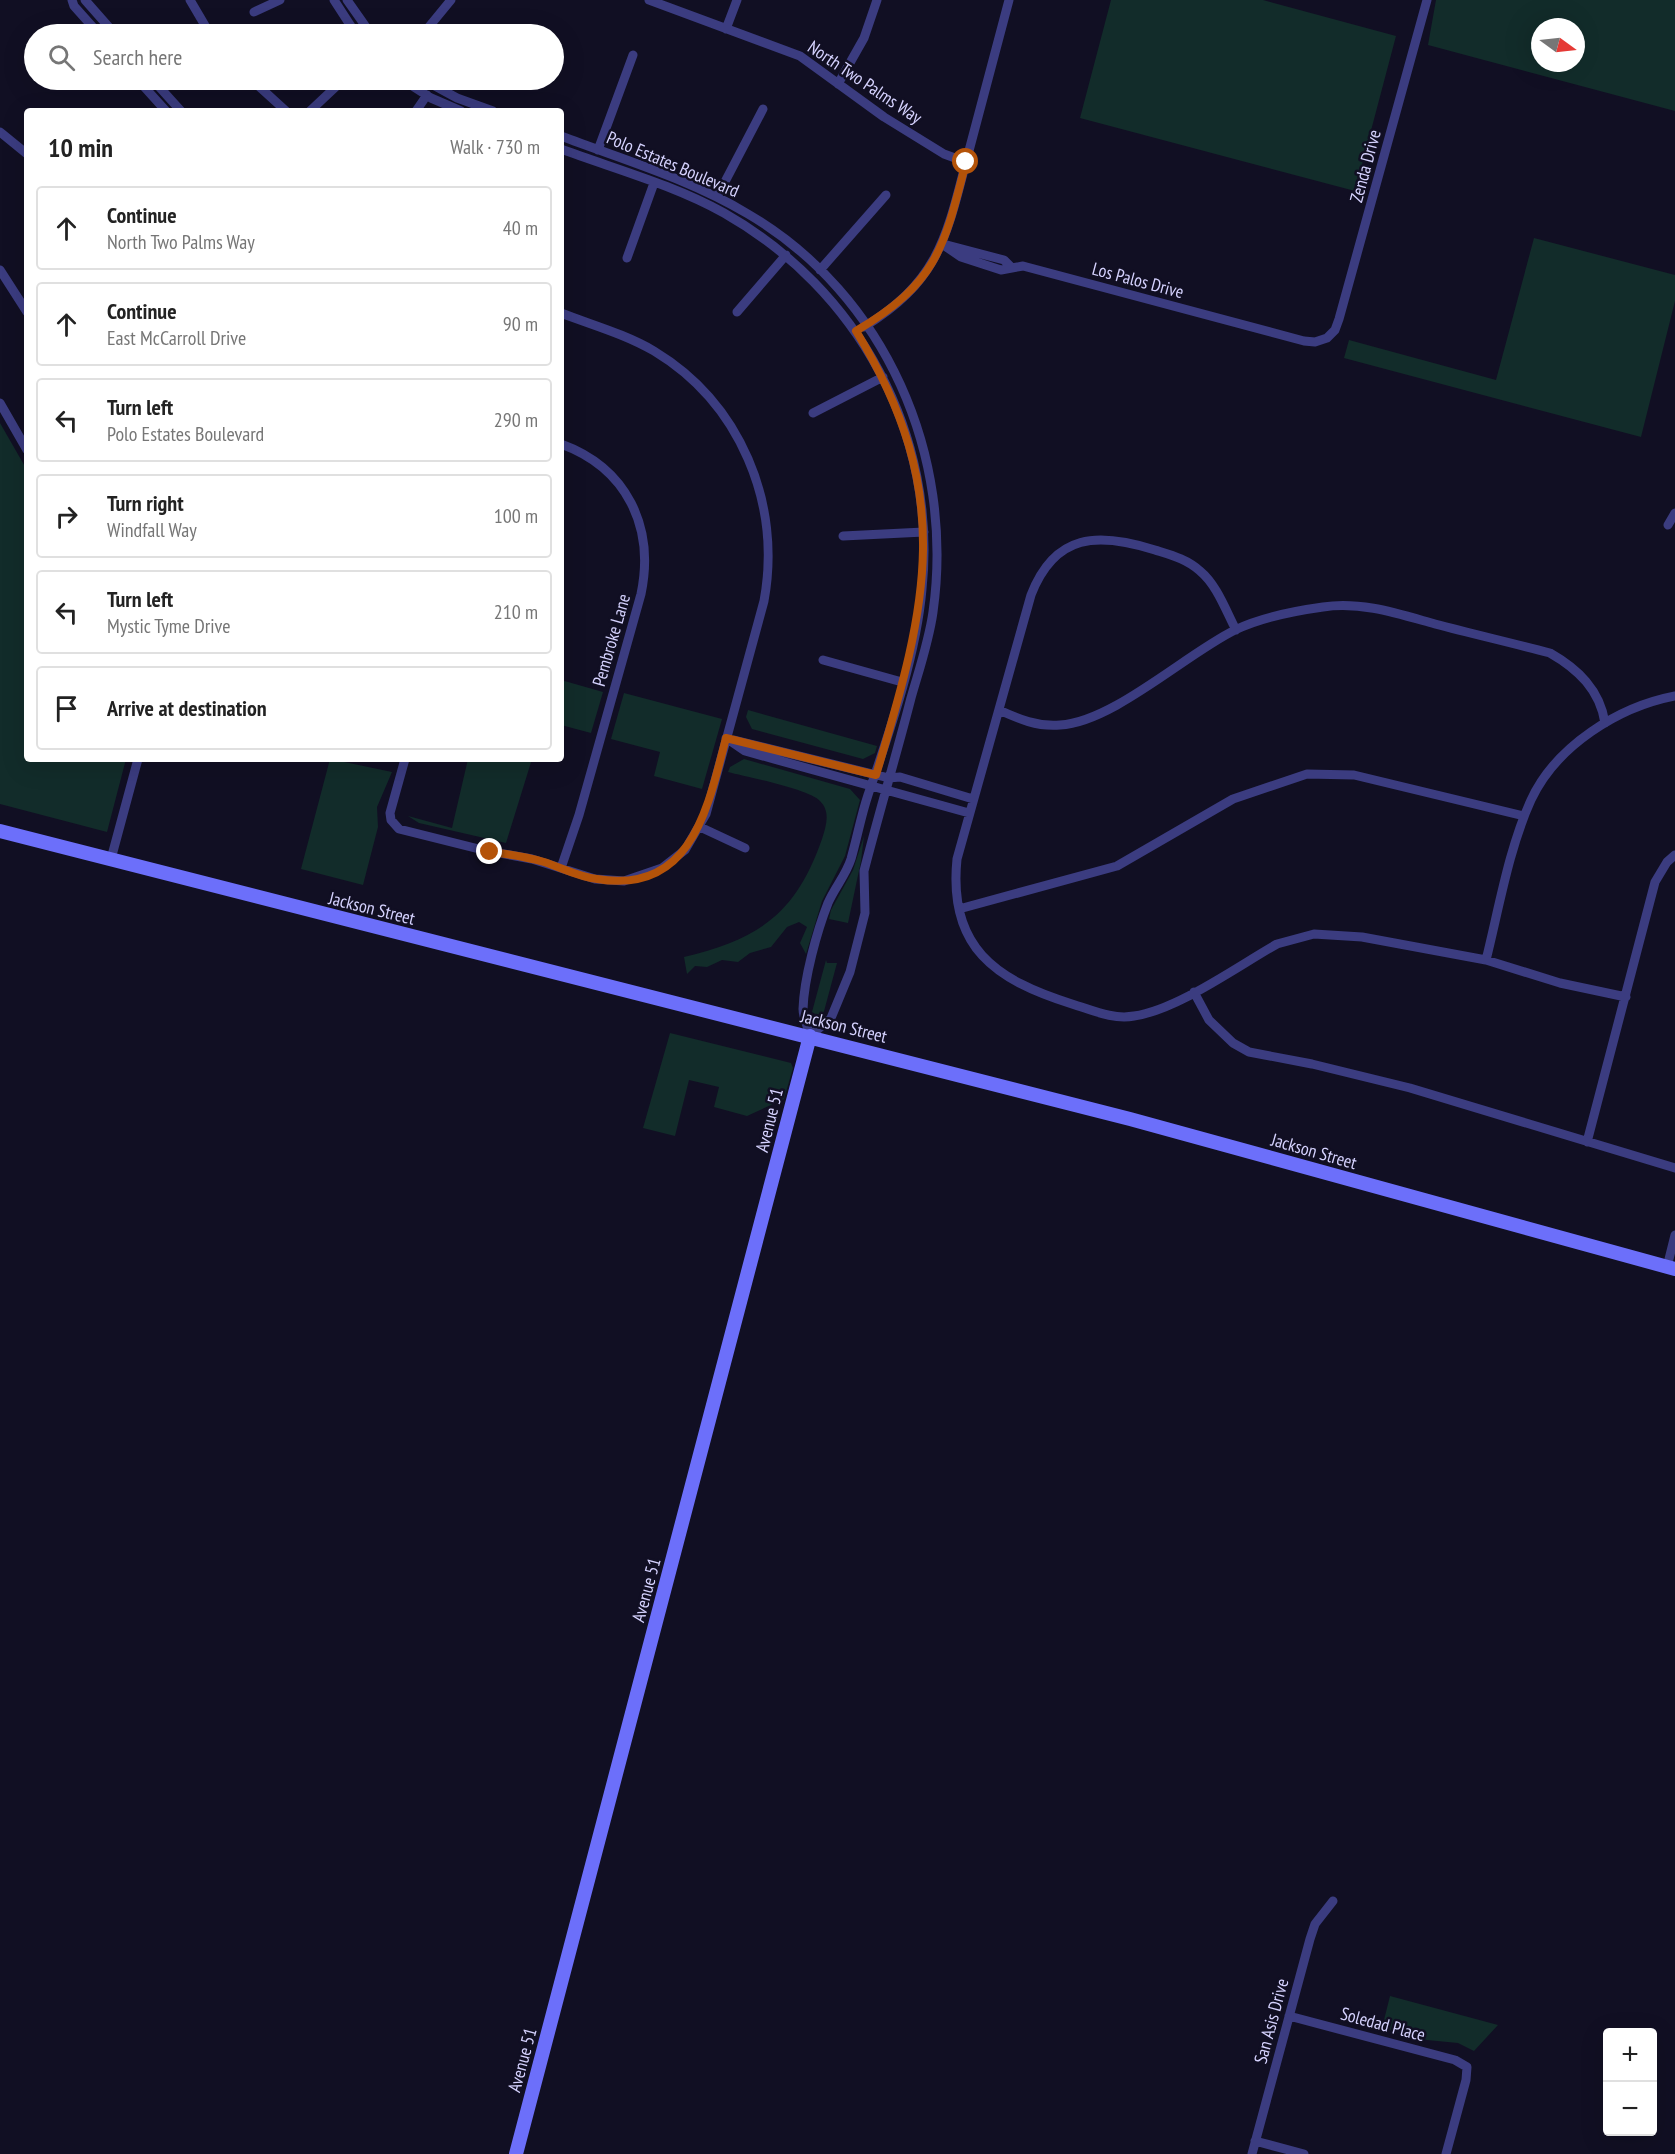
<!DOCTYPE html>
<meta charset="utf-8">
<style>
body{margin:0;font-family:"PT Sans Narrow",sans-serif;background:#f6f6f6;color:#222}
.controls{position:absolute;right:18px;bottom:18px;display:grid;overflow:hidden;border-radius:6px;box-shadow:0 6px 24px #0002}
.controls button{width:54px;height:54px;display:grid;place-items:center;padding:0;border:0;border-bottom:2px solid #e0e0e0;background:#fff;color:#222;font:30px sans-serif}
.compass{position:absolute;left:1531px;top:18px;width:54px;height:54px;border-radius:50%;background:#fff;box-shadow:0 6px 24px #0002;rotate:105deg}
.stop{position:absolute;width:18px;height:18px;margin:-14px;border:4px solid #b45309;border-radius:50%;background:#fff}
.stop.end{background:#b45309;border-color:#fff;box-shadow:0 2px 6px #0008}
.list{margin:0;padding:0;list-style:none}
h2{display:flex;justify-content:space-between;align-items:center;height:78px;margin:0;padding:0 24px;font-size:26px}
h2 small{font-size:20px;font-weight:400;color:#767676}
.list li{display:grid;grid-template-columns:39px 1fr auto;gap:18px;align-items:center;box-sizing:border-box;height:84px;margin:0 12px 12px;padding:0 12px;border:2px solid #e0e0e0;border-radius:6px}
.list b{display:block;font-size:22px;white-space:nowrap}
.list p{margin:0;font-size:20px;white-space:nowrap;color:#767676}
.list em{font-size:20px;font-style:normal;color:#767676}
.icon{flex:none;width:33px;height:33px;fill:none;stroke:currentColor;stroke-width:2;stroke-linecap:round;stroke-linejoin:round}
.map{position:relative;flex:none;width:1675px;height:2154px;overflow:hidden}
.search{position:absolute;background:#fff;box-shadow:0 6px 24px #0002;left:24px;top:24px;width:540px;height:66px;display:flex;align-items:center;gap:15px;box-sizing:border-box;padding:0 21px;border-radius:33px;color:#767676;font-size:22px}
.panel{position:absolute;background:#fff;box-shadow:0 6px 24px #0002;left:24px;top:108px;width:540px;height:654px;border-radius:6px}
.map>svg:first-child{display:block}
.green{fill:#122c2a;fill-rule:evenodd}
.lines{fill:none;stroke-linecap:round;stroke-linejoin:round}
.street{stroke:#3b3c80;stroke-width:9}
.secondary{stroke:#6c6ffa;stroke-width:14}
.route{stroke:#b45309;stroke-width:8}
.labels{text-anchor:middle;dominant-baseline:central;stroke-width:5;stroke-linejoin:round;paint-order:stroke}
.street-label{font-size:18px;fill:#d5d2fe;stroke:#110f23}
</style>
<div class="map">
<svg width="1675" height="2154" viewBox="0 0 1675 2154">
<rect width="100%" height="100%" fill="#110f23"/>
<path class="green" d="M1111,0H1263L1396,36L1355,191L1080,118Z
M1436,0H1675V111L1428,45ZM1540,27H1576V63H1540Z
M1534,238L1675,275V301L1641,437L1344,358L1349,340L1496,380Z
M0,423L27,470V759H126L107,832L0,804Z
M561,680L603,692L591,733L561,725Z
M624,693L722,719L702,789L654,776L660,752L611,739Z
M748,710L877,746L875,753L863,759L752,729L746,717Z
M330,759L392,772L377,807L378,827L363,885L301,869Z
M468,759H532L506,843L419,823L408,816L452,828Z
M744,759L850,789L860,800L845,856L822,901L806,954L800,943L807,927L799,922L787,927L771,947L750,953L738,962L722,960L707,967L695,966L687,974L684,957C759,939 796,914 822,839C826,826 831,812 820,801C809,789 747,777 728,772L730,767Z
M864,836L861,861L848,923L829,919L831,910L853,870Z
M826,960L827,963H837L823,1015L820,1017L812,1012Z
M670,1033L791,1063L793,1068L784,1099L747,1116L714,1107L719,1087L689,1080L675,1136L643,1128Z
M1390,1996L1498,2025L1474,2051L1458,2043L1427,2040L1382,2028Z"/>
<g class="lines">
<path class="street" d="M72,0L74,6L99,34
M85,0L115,34
M190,0L210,34
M334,0L356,34
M347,0L371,34
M649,0L800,56L884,117L944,154L966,162C946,240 937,282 864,327
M254,12L280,0
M726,29L737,0
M423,34L451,0
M138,80L166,111
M153,80L181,111
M252,80L286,111
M403,80L431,98L461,111
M424,80L457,98L493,111
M838,84L864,38L877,0
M310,111L343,80
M416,111L427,95
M0,132L27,154
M561,136C624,160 690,179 748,214C886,295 955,456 933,612C929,641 919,670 911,698C896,756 879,813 864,871L865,913L850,972L831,1018L810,1036C808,1027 803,1018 803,1009C804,978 817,931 828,903C835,887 846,875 851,859C857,838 861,816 868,795C890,730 916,657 922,589C938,434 858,289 724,213C674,185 615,169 561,149
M598,150L633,55
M966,162L1009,0
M717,197L763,109
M942,244L961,257L1001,270L1023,266L1304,341L1315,342L1327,338L1335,330L1339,319L1427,0
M947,245L1004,260L1011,267
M627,258L654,183
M0,270L27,312
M820,270L886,195
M737,312L786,255
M0,403L27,450
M813,413L883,377
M561,444C627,468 655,527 641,594L579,815L561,868
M1668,525L1675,513
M843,536L924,532
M1236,630C1226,611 1217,585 1200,571C1187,559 1171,555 1155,550C1098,532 1055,533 1031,595L957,859C948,947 995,980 1072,1004C1092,1010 1113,1020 1134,1016C1177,1010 1238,966 1277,944L1314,934L1362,937L1486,960L1560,983L1626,997
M823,660L902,682
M999,710C1019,719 1037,727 1060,725C1113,722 1186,654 1235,630C1262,617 1294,611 1323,607C1361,601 1399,614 1435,624C1473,634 1512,643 1550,653C1578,669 1600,690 1605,723
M726,738L745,751L969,813
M734,740L889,778L900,777L973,799
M405,759L390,813L391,820L399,829L483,850L532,859L595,879L624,881L662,868L685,850L706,814L764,601C782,503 740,403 654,351C625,334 592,325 561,313
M700,827L745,848
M111,859L138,759
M959,909L1117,866L1233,799L1307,774L1354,775L1524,816
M1486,960C1499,908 1509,848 1531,800C1556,746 1618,707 1675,696
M1194,992L1209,1020L1233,1043L1249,1052L1312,1064L1410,1088L1675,1168
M1587,1142L1655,882L1667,862L1675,855
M1667,1267L1675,1235
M1289,2016L1455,2060L1467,2067L1466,2080L1446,2154
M1255,2141L1304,2154
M1252,2154L1310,1939L1315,1924L1333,1901"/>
<path class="secondary" d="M0,831L1130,1119L1675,1269
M516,2154L810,1036"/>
</g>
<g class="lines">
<path class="route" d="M490,852C508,854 527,857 544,862C562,868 579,877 597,879C692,895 708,807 726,738L876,775C928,603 956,494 856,331C937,283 944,248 966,162"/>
</g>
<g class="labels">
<g class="street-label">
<text transform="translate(865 82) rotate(34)">North Two Palms Way</text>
<text transform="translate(673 164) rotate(23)">Polo Estates Boulevard</text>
<text transform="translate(1365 166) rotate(-75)">Zenda Drive</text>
<text transform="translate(1138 280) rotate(15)">Los Palos Drive</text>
<text transform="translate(611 640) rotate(-74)">Pembroke Lane</text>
<text transform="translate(372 908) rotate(14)">Jackson Street</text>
<text transform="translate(844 1026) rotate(14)">Jackson Street</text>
<text transform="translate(769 1120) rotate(-76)">Avenue 51</text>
<text transform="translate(1314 1151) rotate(16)">Jackson Street</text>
<text transform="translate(646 1590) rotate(-75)">Avenue 51</text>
<text transform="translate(1271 2021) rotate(-75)">San Asis Drive</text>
<text transform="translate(1383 2024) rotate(15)">Soledad Place</text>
<text transform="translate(522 2060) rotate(-75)">Avenue 51</text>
</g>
</g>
</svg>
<div class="controls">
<button>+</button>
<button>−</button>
</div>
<svg class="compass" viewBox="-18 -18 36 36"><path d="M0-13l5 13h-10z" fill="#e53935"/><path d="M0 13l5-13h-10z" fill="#767676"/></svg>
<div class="stop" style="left:966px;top:162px"></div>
<div class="stop end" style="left:490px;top:852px"></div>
<div class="search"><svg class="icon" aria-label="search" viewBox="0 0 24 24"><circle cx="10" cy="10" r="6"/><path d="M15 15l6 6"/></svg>Search here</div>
<section class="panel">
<h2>10 min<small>Walk · 730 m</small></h2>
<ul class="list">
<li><svg class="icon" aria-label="ahead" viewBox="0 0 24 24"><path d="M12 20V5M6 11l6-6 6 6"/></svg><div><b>Continue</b><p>North Two Palms Way</p></div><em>40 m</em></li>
<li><svg class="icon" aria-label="ahead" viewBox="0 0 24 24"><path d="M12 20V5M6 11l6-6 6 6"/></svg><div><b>Continue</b><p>East McCarroll Drive</p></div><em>90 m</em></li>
<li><svg class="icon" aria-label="left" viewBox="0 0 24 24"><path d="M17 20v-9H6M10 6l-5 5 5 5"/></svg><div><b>Turn left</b><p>Polo Estates Boulevard</p></div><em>290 m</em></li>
<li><svg class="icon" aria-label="right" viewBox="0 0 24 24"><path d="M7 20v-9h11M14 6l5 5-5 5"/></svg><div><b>Turn right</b><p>Windfall Way</p></div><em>100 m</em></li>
<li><svg class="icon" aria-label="left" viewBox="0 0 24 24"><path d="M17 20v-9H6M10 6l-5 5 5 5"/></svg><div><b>Turn left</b><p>Mystic Tyme Drive</p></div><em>210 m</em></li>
<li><svg class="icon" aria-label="arrive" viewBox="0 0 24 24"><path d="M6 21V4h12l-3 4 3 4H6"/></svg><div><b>Arrive at destination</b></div></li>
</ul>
</section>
</div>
